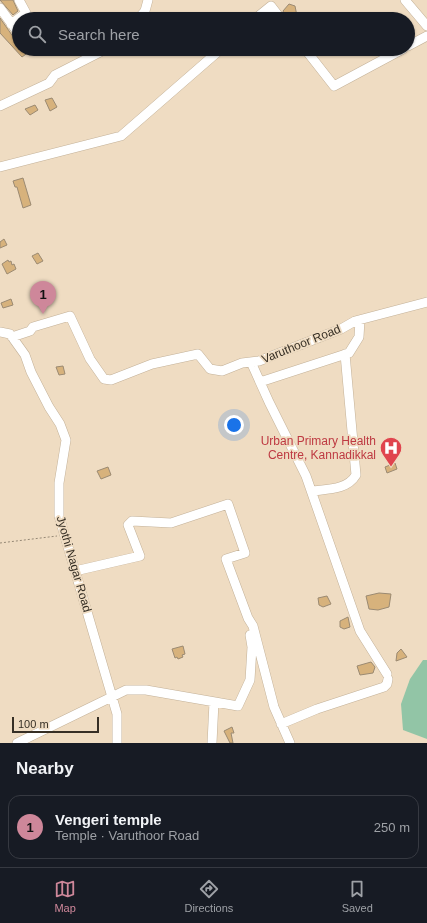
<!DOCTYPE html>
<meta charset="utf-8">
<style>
body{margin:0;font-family:Arial,sans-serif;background:#20242c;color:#f1f3f6}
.scale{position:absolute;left:12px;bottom:10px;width:87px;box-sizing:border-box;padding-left:4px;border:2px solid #362f25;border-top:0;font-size:11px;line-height:14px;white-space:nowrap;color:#362f25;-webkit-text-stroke:3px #efdcc2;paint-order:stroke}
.you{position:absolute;left:234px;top:425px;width:14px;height:14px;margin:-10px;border:3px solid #fff;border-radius:50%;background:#1a73e8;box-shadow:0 0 0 6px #1a73e833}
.badge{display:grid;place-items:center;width:26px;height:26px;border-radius:50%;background:#ce879a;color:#111;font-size:13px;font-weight:700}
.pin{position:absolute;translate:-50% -33px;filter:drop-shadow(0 1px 2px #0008)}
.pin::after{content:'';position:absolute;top:21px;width:14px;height:12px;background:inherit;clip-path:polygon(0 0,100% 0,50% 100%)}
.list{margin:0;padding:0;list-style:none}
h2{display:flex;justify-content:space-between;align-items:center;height:52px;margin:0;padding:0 16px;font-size:17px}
h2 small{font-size:13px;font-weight:400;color:#9ea1a6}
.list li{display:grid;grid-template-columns:26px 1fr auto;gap:12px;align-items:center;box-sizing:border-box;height:64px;margin:0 8px 8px;padding:0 8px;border:1px solid #363941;border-radius:12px}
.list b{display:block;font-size:15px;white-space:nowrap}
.list p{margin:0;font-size:13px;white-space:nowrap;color:#9ea1a6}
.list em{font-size:13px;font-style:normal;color:#9ea1a6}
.icon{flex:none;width:22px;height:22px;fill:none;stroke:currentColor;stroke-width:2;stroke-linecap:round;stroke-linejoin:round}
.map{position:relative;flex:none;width:427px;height:743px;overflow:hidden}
.search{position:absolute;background:#171b24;box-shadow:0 1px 3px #0004;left:12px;right:12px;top:12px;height:44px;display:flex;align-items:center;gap:10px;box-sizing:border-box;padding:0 14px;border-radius:22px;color:#9ea1a6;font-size:15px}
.sheet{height:124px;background:#171b24}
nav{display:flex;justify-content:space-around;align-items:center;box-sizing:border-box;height:56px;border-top:1px solid #363941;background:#171b24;font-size:11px;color:#9ea1a6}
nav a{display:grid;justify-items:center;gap:2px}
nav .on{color:#ce879a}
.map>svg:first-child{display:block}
.green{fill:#92c5a6}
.building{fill:#d7b27c;stroke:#9b8a72}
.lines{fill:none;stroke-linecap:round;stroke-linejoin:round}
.minor-casing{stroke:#c3b198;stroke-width:10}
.path{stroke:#968976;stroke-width:1;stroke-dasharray:2 2;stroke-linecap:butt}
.minor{stroke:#fff;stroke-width:9}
.labels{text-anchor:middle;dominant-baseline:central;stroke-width:3.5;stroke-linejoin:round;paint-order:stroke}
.street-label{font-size:12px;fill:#362f25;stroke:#efdcc2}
.health-label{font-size:12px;fill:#be3a42;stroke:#efdcc2;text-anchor:end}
</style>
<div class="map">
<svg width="427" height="743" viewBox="0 0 427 743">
<rect width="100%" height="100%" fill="#efdcc2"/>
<path class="green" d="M423,660H427V739L403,730L401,704L410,679Z"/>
<path class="building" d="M0,0H13L18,11L13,15Z
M289,4L295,6L297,16L286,17L283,11Z
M0,18L14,38L19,40V49H33L22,57L0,33Z
M52,98L57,107L50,111L45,100Z
M35,105L38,110L30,115L25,109Z
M23,178L31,205L23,208L17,187H15L13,181Z
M4,239L7,245L0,248V242Z
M38,253L43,261L37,264L32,256Z
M8,260L9,262L11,261L12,265L14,264L16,269L7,274L2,264Z
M11,299L13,305L3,308L1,303Z
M63,366L65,374L59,375L56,367Z
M395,463L397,469L387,473L385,467Z
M108,467L111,475L101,479L97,471Z
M379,593L391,594L389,607L378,610L369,609L366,596Z
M327,596L331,604L323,607L319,605L318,598Z
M348,617L350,627L344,629L340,627V621Z
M183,646L185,654L182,655L183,657L178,659L177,657L175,658L172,649Z
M401,649L407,657L396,661L397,653Z
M371,662L375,667L373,673L360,675L357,666Z
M232,727L234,733H231L233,743H230L224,731Z"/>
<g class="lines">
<g class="minor-casing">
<path id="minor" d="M405,0L427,26
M0,8L19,34
M138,19L145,11L148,0
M255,19L271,6L281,19
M11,24L26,13L19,0
M408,46L427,36
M305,49L334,86L403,49
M0,106L49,83L55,75L106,49
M0,167L121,136L221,49
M0,332L10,334L25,355L31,372L49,407L60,424L66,440L59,483V516L117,714V743
M12,337L30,331L33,327L70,316L90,359L104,379L111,380L152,364L198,354L210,369L222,371L242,363L259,361L341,329L355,321L427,302
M251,362L269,402L306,476L360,631L387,674
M260,382L349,353L359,337L360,320
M312,491C328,489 347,490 356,475L345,354
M75,571L140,556L128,525L132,521L171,523L228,504L245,553L226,559L248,618L253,626L274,707L290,743
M281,724L317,709L384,687L387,684L388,679
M17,743L126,690H146L238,706L250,680L252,647L250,635
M212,743L214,702"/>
</g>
<path class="path" d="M0,543L57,536"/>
<use href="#minor" class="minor"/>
</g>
<defs>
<g id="hospital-pin" transform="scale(1.15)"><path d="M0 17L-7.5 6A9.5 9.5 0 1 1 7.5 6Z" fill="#e0444e" stroke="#efdcc2"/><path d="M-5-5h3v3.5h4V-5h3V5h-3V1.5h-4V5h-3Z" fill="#fff"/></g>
</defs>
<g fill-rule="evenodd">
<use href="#hospital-pin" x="391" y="448"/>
</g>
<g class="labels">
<g class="street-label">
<text transform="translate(301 344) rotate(-22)">Varuthoor Road</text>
<text transform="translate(74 564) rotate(74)">Jyothi Nagar Road</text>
</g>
<g class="health-label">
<text x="376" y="441">Urban Primary Health<tspan x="376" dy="14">Centre, Kannadikkal</tspan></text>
</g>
</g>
</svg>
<div class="scale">100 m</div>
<div class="you"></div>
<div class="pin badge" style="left:43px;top:314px">1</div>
<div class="search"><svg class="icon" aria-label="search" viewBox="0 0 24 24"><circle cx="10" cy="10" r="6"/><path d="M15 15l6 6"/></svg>Search here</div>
</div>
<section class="sheet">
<h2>Nearby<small></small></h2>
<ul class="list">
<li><span class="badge">1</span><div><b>Vengeri temple</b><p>Temple · Varuthoor Road</p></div><em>250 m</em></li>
</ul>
</section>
<nav>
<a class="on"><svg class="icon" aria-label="map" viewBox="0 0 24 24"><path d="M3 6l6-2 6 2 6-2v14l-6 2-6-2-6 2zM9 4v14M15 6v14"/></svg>Map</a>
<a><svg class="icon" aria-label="directions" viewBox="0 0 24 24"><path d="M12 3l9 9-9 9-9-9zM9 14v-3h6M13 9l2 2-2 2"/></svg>Directions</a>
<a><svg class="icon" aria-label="saved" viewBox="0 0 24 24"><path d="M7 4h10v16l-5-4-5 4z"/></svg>Saved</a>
</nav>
